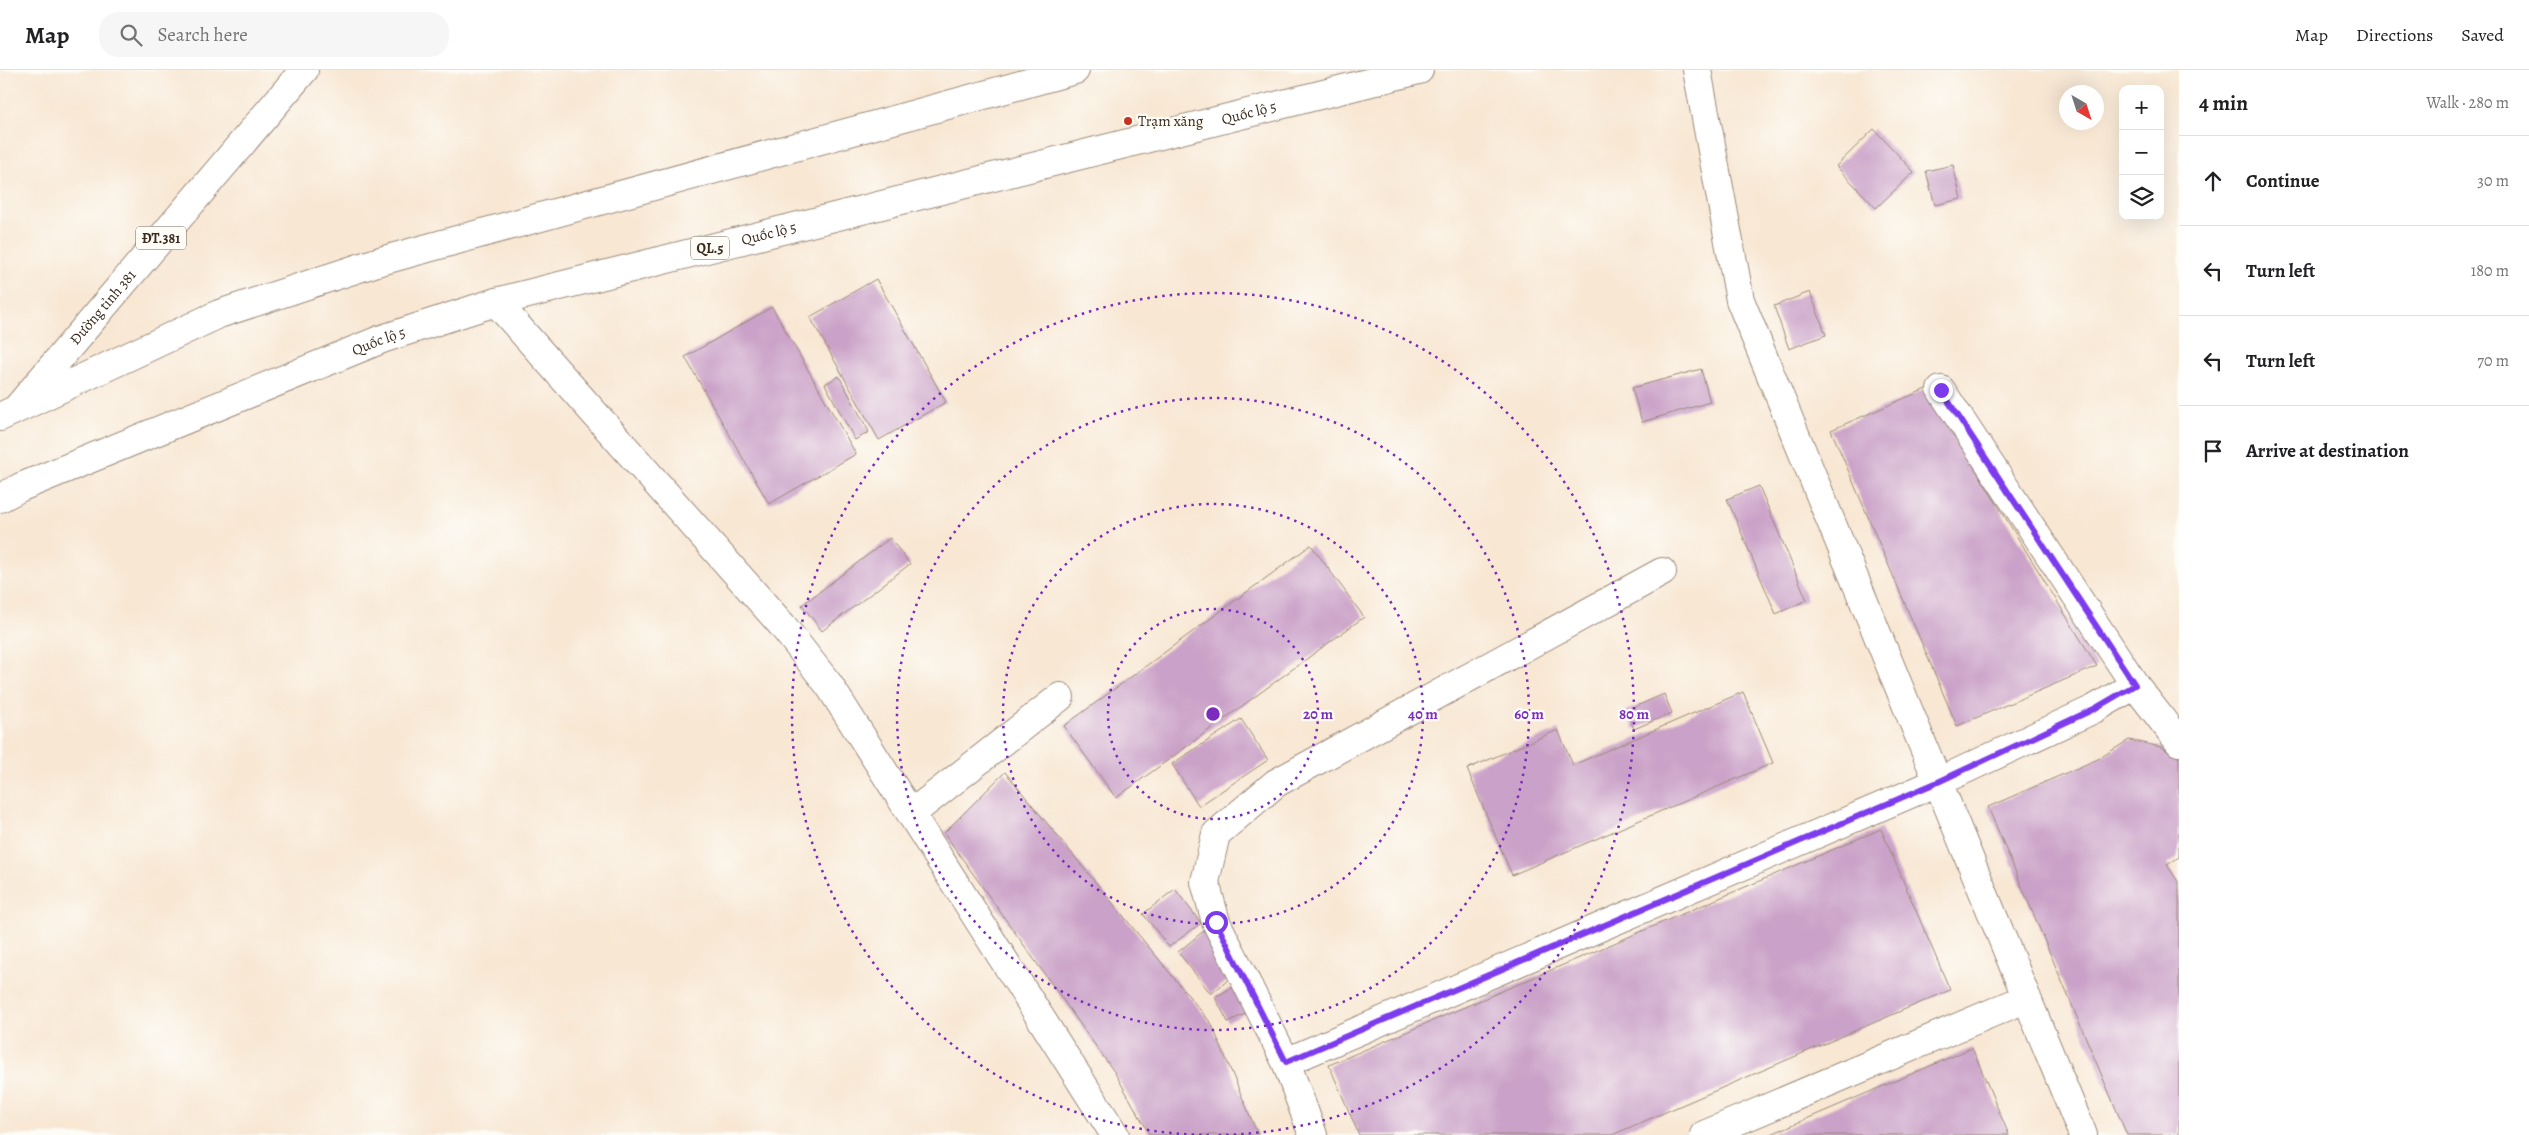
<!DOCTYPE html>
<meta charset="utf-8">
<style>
body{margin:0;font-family:Alegreya,serif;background:#f6f6f6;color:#202124}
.controls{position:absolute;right:15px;top:15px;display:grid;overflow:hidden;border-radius:10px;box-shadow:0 5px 20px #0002}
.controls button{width:45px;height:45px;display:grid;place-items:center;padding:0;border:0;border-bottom:1px solid #e0e0e0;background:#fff;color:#202124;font:25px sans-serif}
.compass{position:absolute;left:2059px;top:15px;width:45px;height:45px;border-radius:50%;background:#fff;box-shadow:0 5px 20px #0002;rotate:141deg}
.stop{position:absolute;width:15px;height:15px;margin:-11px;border:4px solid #7c3aed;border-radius:50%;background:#fff}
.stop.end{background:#7c3aed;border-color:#fff;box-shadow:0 1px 5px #0008}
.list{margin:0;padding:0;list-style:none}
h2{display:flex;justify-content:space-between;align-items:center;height:65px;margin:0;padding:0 20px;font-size:21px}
h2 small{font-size:16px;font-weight:400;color:#757577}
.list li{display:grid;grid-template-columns:32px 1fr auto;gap:15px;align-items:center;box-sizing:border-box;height:90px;padding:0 20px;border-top:1px solid #e0e0e0}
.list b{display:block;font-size:19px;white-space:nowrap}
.list em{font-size:16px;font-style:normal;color:#757577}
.icon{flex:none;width:28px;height:28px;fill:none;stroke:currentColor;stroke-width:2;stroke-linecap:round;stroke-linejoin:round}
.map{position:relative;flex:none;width:2179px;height:1065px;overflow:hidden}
header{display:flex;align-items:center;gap:30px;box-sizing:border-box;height:70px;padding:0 25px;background:#fff;border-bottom:1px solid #e0e0e0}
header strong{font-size:24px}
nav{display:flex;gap:28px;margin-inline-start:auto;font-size:18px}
.search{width:350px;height:45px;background:#f6f6f6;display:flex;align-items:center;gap:12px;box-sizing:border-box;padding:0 18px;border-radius:20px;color:#757577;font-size:19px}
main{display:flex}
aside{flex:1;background:#fff}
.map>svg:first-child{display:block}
.building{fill:#caa1c8}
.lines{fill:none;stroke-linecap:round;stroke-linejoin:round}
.minor-casing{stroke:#9a8878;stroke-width:30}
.major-casing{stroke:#9a8878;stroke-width:30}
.highway-casing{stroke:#9a8878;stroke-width:30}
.minor{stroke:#fff;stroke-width:28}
.major{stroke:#fff;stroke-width:28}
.highway{stroke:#fff;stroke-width:28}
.route{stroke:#7c3aed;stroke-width:6}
.ring{fill:none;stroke:#7b2cbf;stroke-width:2.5;stroke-dasharray:2.5 5}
.poi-dot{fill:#c8321e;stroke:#fdfcf7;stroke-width:2}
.labels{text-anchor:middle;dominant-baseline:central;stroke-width:4.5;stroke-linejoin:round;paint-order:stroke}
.shield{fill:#fdfcf7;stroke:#75695f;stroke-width:1}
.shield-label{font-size:14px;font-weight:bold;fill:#3b2a1e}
.street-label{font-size:15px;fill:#3b2a1e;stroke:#fdfcf7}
.poi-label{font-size:15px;fill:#3b2a1e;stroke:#fdfcf7;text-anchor:start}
.centre{fill:#7b2cbf;stroke:#fdfcf7;stroke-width:2.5}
.ring-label{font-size:15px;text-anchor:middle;font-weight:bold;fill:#7b2cbf;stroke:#fdfcf7;stroke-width:4.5;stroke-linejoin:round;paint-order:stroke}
</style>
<header>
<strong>Map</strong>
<div class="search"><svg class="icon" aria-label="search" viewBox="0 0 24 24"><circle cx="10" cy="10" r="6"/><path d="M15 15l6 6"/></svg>Search here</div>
<nav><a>Map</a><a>Directions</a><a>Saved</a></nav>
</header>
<main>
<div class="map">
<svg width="2179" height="1065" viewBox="0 0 2179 1065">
<rect width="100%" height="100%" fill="#fdfcf7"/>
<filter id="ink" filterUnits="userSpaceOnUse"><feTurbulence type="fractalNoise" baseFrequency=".02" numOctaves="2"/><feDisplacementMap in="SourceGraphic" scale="10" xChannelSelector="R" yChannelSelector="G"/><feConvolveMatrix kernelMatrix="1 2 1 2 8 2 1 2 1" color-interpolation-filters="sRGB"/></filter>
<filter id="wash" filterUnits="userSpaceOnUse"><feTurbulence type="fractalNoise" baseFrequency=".0096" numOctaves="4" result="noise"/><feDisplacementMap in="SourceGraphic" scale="20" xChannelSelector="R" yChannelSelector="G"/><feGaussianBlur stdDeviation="1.12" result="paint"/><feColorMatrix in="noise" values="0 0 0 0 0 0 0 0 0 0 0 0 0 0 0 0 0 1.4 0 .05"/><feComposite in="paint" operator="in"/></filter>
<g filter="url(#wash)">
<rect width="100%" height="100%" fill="#f8e7d3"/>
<g id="blocks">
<path class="building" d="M1874,59L1914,102L1876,138L1836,96Z
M1953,95L1961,129L1935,135L1926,101Z
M876,209L946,332L879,370L810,247Z
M1810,222L1826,265L1789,279L1774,236Z
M772,237L856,384L769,434L685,287Z
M1701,299L1710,332L1642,352L1632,318Z
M839,306L869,362L855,370L825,314Z
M1926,319L2097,596L1957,656L1831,360Z
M1759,416L1807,530L1776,544L1727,429Z
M890,468L910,494L822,561L802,535Z
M1311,475L1364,547L1116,728L1064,656Z
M1743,622L1773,693L1512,805L1467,699L1558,660L1573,695Z
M1664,624L1672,643L1634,659L1626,641Z
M1241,649L1268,690L1199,736L1172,694Z
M2129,670L2161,677L2179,688V787L2167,795L2179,813V1065H2127L1988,737L2098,689Z
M1005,702L1211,953L1258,1065H1150L1115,1003L944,763Z
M1881,759L1950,920L1612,1065H1359L1329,995Z
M1175,819L1201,853L1169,877L1143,844Z
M1206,859L1239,901L1211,924L1178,882Z
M1242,912L1255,939L1228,952L1215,927Z
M1972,978L2009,1065H1769Z"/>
</g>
</g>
<g filter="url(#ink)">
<use href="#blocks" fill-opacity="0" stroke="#9a8878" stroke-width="1"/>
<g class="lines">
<g class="minor-casing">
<path id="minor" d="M1697,0L1740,230L2083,1065
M496,232L782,555L829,615L1115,1065
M1941,320L2135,615
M911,744L1060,627
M1286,992L1938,712L2094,639L2135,615L2179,672
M1313,1065L1286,992L1216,852L1205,812L1216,764L1276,713L1662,502
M1704,1065L2027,928"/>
</g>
<g class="major-casing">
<g id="major">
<path id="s1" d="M18,337L304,0"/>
</g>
</g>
<g class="highway-casing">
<g id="highway">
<path d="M0,347L219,244L377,192L1075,0"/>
<path id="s2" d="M0,428L21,417L382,269L496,232L1419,0"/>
</g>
</g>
<use href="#minor" class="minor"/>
<use href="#major" class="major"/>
<use href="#highway" class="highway"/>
</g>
</g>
<g class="lines" filter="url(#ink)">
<path class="route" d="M1216,852L1286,992L1938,712L2094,639L2135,615L1941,320"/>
</g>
<g class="ring">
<circle cx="1213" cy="644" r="105"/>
<circle cx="1213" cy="644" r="210"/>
<circle cx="1213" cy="644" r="316"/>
<path d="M1209 1065A421 421 0 1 1 1217 1065"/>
</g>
<circle class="poi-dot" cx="1128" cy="51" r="5"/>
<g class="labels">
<g class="shield">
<rect x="136" y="156.5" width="50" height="23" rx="4"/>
<rect x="691" y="166.5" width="38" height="23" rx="4"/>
</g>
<g class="shield-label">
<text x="161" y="168">ĐT.381</text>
<text x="710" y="178">QL.5</text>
</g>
<g class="street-label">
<text stroke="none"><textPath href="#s2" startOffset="1310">Quốc lộ 5</textPath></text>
<text stroke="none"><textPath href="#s2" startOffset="815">Quốc lộ 5</textPath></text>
<text stroke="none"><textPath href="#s1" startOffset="131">Đường tỉnh 381</textPath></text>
<text stroke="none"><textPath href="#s2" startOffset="410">Quốc lộ 5</textPath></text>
</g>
<g class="poi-label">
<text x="1138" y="51">Trạm xăng</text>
</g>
</g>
<circle cx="1213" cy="644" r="8" class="centre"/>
<g class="ring-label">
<text x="1318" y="649">20 m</text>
<text x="1423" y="649">40 m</text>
<text x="1529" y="649">60 m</text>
<text x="1634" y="649">80 m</text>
</g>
</svg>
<div class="controls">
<button>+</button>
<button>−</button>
<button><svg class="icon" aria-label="layers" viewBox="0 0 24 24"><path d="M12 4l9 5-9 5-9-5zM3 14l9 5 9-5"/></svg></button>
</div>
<svg class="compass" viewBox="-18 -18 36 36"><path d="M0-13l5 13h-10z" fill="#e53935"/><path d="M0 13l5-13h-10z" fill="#757577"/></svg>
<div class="stop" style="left:1216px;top:852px"></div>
<div class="stop end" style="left:1941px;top:320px"></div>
</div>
<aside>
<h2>4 min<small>Walk · 280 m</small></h2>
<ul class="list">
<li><svg class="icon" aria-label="ahead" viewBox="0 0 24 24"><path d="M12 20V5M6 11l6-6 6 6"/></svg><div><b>Continue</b></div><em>30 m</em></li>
<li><svg class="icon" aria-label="left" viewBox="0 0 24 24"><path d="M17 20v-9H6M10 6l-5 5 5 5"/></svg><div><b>Turn left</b></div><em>180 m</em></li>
<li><svg class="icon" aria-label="left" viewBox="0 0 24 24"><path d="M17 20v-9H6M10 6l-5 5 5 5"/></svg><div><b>Turn left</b></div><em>70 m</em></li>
<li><svg class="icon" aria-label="arrive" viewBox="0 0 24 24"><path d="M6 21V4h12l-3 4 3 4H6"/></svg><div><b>Arrive at destination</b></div></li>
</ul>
</aside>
</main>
